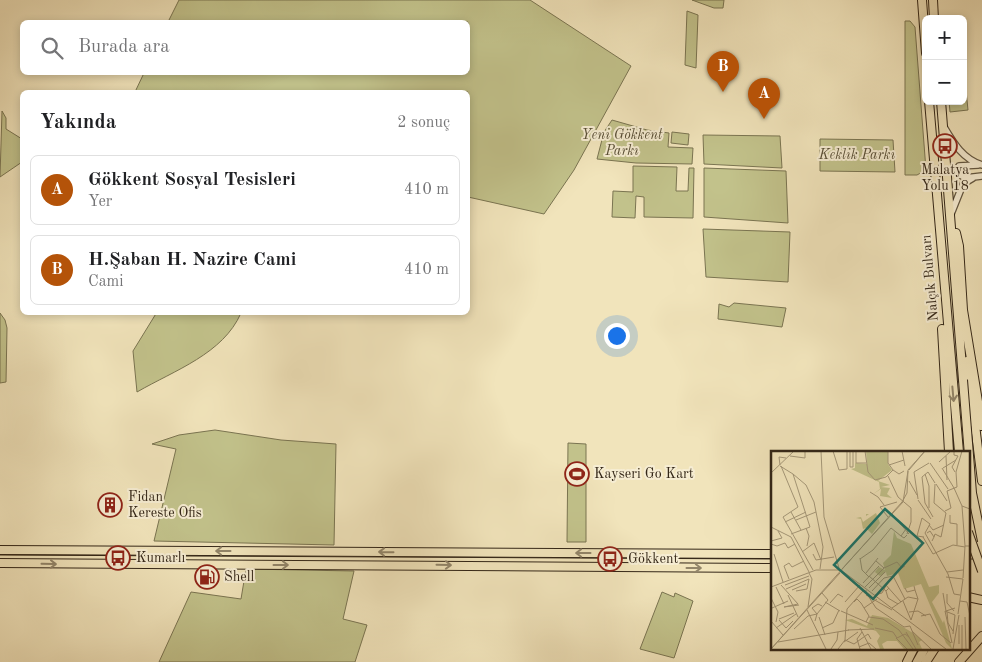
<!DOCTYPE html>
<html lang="tr">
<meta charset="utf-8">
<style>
body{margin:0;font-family:"Old Standard TT",serif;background:#f6f6f6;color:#202124}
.controls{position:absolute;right:15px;top:15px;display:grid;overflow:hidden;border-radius:8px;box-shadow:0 2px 8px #0003}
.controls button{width:45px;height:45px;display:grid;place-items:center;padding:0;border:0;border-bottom:1px solid #e0e0e0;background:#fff;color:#202124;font:25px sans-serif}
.you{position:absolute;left:616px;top:335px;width:18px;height:18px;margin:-12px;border:4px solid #fff;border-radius:50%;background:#1a73e8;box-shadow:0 0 0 8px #1a73e833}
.badge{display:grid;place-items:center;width:32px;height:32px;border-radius:50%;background:#b45309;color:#fff;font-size:16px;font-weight:700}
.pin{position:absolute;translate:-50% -41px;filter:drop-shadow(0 1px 2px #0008)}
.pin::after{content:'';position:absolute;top:26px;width:18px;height:15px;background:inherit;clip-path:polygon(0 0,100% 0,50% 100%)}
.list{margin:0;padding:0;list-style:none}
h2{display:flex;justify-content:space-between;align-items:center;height:65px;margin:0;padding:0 20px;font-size:21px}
h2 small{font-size:16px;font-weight:400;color:#757577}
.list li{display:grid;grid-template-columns:32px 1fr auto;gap:15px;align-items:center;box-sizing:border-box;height:70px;margin:0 10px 10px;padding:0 10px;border:1px solid #e0e0e0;border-radius:8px}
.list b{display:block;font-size:19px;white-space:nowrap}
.list p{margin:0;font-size:16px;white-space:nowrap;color:#757577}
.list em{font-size:16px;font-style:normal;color:#757577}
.icon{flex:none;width:28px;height:28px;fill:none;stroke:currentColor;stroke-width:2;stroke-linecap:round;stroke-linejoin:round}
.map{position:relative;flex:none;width:982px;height:662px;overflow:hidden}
.search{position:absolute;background:#fff;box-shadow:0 2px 8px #0003;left:20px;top:20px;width:450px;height:55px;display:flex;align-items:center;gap:12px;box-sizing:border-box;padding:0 18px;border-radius:8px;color:#757577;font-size:19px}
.panel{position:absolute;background:#fff;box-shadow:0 2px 8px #0003;left:20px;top:90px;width:450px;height:225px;border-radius:8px}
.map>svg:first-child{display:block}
.green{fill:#c2c28b;stroke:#7a7451}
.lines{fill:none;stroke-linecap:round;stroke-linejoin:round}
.minor-casing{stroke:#625640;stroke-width:8}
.highway-casing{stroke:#332617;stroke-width:10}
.minor{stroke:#f6edd3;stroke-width:5.5}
.highway{stroke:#f1e4bb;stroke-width:8}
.tram{stroke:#332617;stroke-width:1}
.highway-bridge-casing{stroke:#332617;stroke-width:10;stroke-linecap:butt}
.highway-bridge{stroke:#f1e4bb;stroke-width:8}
.oneway{stroke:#928569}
.labels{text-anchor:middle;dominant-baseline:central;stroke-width:4;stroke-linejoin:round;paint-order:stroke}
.park-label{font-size:14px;font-style:italic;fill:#574d34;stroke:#f6edd3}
.poi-label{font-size:14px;fill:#332617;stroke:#f6edd3;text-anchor:start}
.street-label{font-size:14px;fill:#332617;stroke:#f6edd3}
.inset-road{fill:none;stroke:#a59879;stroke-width:1}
.view{fill:#0f766e;fill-opacity:0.15;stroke:#0f766e;stroke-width:2.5}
.inset-edge{fill:none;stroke:#332617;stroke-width:2.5}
</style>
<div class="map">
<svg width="982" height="662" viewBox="0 0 982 662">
<rect width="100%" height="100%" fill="#f1e4bb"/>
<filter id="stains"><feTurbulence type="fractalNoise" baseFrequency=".004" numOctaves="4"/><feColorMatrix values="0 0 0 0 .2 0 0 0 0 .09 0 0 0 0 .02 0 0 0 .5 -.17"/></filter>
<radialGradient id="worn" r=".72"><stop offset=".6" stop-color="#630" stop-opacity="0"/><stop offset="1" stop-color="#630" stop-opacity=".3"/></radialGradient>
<path class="green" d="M179,0H530L631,66L574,170L544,214L468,197V92H135L144,73L468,72V22H168Z
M692,0H724L723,8H714Z
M687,11L698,15L696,68L685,65Z
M905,21H910L915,27L926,170L917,175H905Z
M963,60L968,110L950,112L949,101H963Z
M2,111L6,118V129L22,139V162L0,177Z
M612,120L647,130L669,133L668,147L693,148L692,164L636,163L597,159L604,132Z
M672,132L689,134L688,145L671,143Z
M703,135L780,136L782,168L704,164Z
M820,139L893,140L895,172L820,171Z
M633,166L677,167L676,191H688L689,168H694L693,218L644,217V197L636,196L635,218L612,217L613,191L633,192Z
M704,168L786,171L788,223L704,217Z
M703,229L790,232L788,282L706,277Z
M734,303L786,308L782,327L718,319L719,304L729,307Z
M157,312H241V313C223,354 175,370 137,392L133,351Z
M0,313L5,320L7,328L6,382L0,383Z
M215,430L281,440L336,444L334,545L154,541L176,449L152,444L179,435Z
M568,443L586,444V542H567Z
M246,569L354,571L343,619L367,625L355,662H159L191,592L241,599Z
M662,592L674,597L675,593L693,601L674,658L640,649Z"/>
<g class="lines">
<g class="minor-casing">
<path id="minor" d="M944,127C954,144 963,159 982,165
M978,165L959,166L957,171L959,174L965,178L982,176
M951,214L963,184L973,178"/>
</g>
<g class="highway-casing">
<path id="highway" d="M922,0L926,53
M933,0L934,19
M929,101L959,452
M941,101L963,380
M956,233L959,246L963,310L982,426
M942,329L949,452
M967,361L982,481
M0,550L772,554
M0,563L772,568
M968,597L982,600
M907,662L914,648
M917,662L925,648
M926,662L935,648
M959,662L982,636"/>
</g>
<use href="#minor" class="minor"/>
<use href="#highway" class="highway"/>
<path class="tram" d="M0,555L772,559
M968,559H982"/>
<g class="highway-bridge-casing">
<path id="highway-bridge" d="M963,380L972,493L982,541
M968,532L982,571"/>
</g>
<use href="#highway-bridge" class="highway-bridge"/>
</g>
<defs><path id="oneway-shaft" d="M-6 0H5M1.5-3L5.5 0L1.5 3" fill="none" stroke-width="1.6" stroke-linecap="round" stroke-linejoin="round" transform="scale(1.25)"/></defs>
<g class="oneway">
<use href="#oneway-shaft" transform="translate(953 394) rotate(85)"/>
<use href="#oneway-shaft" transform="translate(223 551) rotate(-180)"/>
<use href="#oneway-shaft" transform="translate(386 552) rotate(-179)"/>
<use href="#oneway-shaft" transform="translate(583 553) rotate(-180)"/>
<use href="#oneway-shaft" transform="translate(49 564) rotate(1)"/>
<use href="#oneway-shaft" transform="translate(281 565)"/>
<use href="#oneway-shaft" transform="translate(444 565) rotate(1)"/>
<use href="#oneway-shaft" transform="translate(694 568)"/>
</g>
<defs>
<g id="bus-ring" transform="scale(1.25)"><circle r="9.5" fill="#f6edd3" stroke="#8f2418" stroke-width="1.5"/><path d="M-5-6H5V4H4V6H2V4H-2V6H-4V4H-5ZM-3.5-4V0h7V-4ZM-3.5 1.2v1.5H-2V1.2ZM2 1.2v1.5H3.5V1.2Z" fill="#8f2418"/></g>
<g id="stadium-ring" transform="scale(1.25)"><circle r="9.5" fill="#f6edd3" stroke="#8f2418" stroke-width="1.5"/><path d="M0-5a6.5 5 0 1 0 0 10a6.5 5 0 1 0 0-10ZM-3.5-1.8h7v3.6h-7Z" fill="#8f2418"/></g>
<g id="building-ring" transform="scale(1.25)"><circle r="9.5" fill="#f6edd3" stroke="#8f2418" stroke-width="1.5"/><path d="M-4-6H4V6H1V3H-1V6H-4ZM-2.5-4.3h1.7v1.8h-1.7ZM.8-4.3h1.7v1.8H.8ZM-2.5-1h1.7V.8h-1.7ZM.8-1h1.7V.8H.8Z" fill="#8f2418"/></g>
<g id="fuel-ring" transform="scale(1.25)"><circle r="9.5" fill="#f6edd3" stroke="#8f2418" stroke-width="1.5"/><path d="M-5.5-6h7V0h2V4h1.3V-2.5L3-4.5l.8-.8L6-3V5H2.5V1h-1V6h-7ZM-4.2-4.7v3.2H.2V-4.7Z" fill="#8f2418"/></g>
</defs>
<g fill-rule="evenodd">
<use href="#bus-ring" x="945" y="146"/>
<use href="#stadium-ring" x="577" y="474"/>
<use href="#building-ring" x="110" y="505"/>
<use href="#bus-ring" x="118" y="558"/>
<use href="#bus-ring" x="610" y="559"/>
<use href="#fuel-ring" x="207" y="577"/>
</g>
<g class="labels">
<g class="park-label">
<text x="622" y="135">Yeni Gökkent<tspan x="622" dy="16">Parkı</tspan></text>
<text x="857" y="155">Keklik Parkı</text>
</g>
<g class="poi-label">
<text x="945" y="170" text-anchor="middle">Malatya<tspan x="945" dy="16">Yolu 18</tspan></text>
<text x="594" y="474">Kayseri Go Kart</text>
<text x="128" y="497">Fidan<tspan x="128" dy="16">Kereste Ofis</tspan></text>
<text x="136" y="558">Kumarlı</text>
<text x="628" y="559">Gökkent</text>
<text x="224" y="577">Shell</text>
</g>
<g class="street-label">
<text transform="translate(930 278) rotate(-95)">Nalçık Bulvarı</text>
</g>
</g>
<g transform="translate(771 451)">
<rect width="199" height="199" fill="#f1e4bb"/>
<path d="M95,0H117V13L121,19L107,30L119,34L110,36L119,37L116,43L121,47L109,45L110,38L102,43L109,38L108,31L80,18L84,17V12L96,13ZM105,62L109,72L101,83L95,77L92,78L90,68L85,67L95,65V63H98L95,65L90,66L92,71ZM123,80L126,87L140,93L158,136L168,134V142L161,151L172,172L173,169L181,198L175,192L150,133L133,138L127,122L116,125L115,121L109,125L104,121L108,116L114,119L112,112L120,104ZM101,164L117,167L142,182L151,189L148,191L151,198H133L126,190H116L111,193L113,198H109L106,190L109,185L105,180L74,169L81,168L96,175Z" fill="#c2c28b"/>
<path class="inset-road" d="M50,0L53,66L68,117M62,0L68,19L76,18M76,0V18M85,0V12H95M94,0L97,21L104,29L115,26L122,19M117,0V12L122,19L128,23L133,20M131,0L134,15M183,0V4L187,5L181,16L184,21M79,1V16H82V0M19,5L34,7V0M175,5L176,29M168,11L180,0M159,12L177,38M9,14L8,6L15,7M118,14L133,9M9,15L22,23L39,76L20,83M10,15L27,56L12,66L42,119M171,17L183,37M172,17L185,9M138,19L154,0M185,21L191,0M0,22L23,0M22,23L35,34L43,51L52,96L49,118M154,23L158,35V57M117,25L127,46L140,57V71L136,83M138,30L146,44M165,33L176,50M183,37L191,55L199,58M99,41L107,46L113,54M147,48L143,21L158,12M147,49L160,68M191,55L194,95M174,60L180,57L176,40L186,36L185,21M20,61L30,79M121,63L138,83M179,64V72L186,73V94M117,66L109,56L126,51M162,66L154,52L151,26L157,21L164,32M151,67L159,73L154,82L177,123L183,143L189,144M151,67L146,85L153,86M25,69L45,61M14,71L35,61M158,74L162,79L173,74M0,76L20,86L38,121M35,77L38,85L36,95M135,78L130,85L133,87L136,84M156,82L159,80L163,86L161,90M152,86L162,103L182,94L194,96M163,86L164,83L170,86L175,62L163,52L164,33M0,90L11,87L7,80M0,93L6,95L14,92L17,97L24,93M31,101L43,92L50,109M3,103L12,131M42,103L45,109L63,106M89,107L91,119L98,126M89,108L102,99L120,77L130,85M105,110L113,117L126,111L131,117L134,115M71,118L132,51L137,20M176,121L192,119M95,122L107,107M98,125L115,140L118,137M175,126L192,128M192,127L194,95H199M18,128L13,115L18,112L21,116L33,110M92,132L108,115M114,133L130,151M10,134L27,153M14,134L38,125M0,136L45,119H70L175,198M5,136L13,153M94,136L113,117M98,137L114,121M134,137L136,141L144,139L143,135M15,138L38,128M21,139L35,133M25,140L36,138L38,128M94,140L105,157L133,176L139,175M101,140L113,127L122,125L134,148M115,140L117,147L127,153M172,142L175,160L184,157M176,143V152L183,160M17,144L27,166M95,144L121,159M104,144L111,142L117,131M0,147L7,161L5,171M132,150L140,169L147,148L144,139M189,150L196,151L199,165M54,151L69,160M74,151L89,134M83,151L86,148L90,152L98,165L95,171M59,152L67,143L72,146M27,153L13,156L28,154M37,156L41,128L38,122M1,157L17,150M93,157L106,148M121,157L137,146L147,148M36,159L55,198M70,160L102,174M138,161L147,160L155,165M176,161L177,172L182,180M187,163L192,128M150,165L159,163L169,183L180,192M48,166L54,184M98,166L112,168L128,179M194,166L195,198M8,168L23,162M8,169L15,177L22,170M0,170L12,184M44,170L46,163L41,157L47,153L51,155M139,175L147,194M5,177L25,163M51,177L62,172L68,159M89,177L100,198M104,177L122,181L126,187L134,183L138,186M23,178L37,165L46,163L57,149L51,142M77,179L103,178M128,179L142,198M141,180L160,198M135,181L145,198M125,187L136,198M74,189L83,193L97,183L100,188M7,191L78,179M73,191L87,181M181,192L174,160L184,164L182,183M188,193V174M88,196L98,192L105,198M0,198L69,122M0,198L131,51L136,42L137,19L154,0M60,198L66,189L67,181M67,198L74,189L76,158L92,140H96M89,198L86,188L91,181M182,198L188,164M191,198V174"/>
<path class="view" d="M114,58L152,92L102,148L63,114Z"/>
<rect width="199" height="199" class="inset-edge"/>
</g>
<rect width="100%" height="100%" filter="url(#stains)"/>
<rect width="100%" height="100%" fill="url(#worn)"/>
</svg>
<div class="controls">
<button>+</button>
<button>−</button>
</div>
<div class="you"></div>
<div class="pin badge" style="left:764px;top:119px">A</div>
<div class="pin badge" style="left:723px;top:92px">B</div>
<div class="search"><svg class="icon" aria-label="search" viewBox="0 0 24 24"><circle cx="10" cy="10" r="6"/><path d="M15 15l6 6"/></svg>Burada ara</div>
<section class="panel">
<h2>Yakında<small>2 sonuç</small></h2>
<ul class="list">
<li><span class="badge">A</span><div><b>Gökkent Sosyal Tesisleri</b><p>Yer</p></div><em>410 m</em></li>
<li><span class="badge">B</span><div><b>H.Şaban H. Nazire Cami</b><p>Cami</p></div><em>410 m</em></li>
</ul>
</section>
</div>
